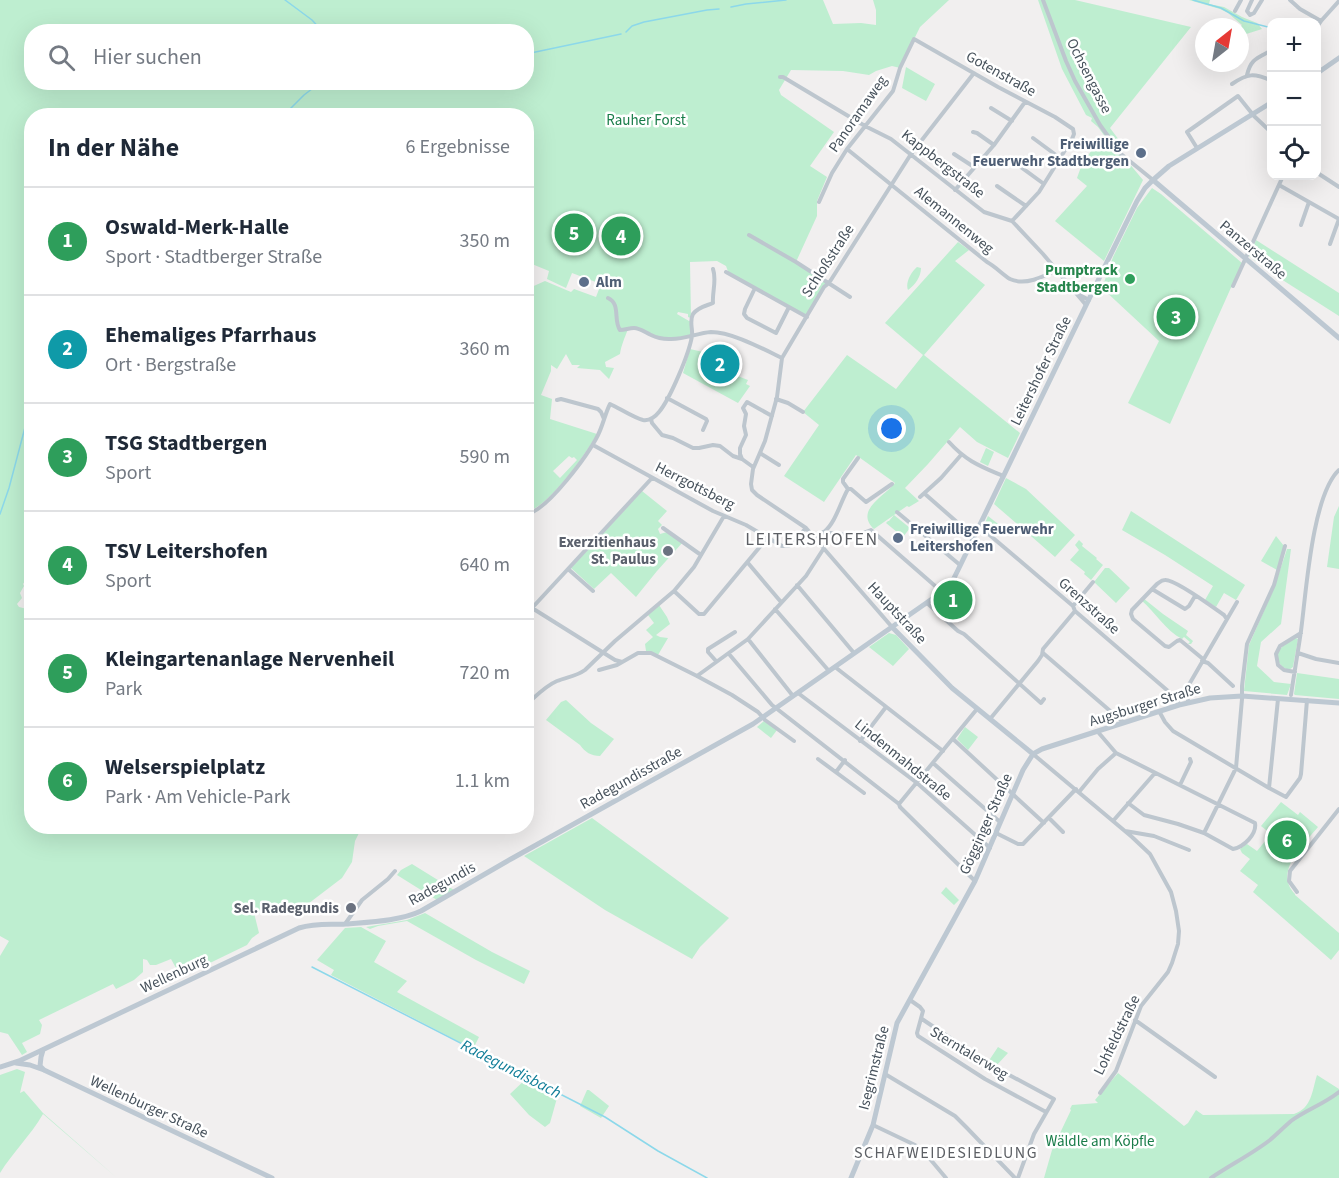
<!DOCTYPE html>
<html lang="de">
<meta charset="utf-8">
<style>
body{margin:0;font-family:"Source Sans 3",sans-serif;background:#f2f2f3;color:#1f2937}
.controls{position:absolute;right:18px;top:18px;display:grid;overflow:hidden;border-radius:12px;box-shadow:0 6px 24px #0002}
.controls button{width:54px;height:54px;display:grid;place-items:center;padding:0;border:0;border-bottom:2px solid #e0e1e3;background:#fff;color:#1f2937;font:30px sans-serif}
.compass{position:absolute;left:1195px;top:18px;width:54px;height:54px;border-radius:50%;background:#fff;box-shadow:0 6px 24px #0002;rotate:31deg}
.you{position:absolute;left:892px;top:429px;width:21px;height:21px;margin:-15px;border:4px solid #fff;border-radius:50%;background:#1a73e8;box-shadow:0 0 0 9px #1a73e833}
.badge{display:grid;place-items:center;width:39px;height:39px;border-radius:50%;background:#0b8043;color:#fff;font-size:20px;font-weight:700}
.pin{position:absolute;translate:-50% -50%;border:3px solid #fff;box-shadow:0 2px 6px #0006}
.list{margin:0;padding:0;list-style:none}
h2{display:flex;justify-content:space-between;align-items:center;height:78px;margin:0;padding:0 24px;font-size:26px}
h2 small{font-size:20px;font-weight:400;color:#747a83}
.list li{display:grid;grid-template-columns:39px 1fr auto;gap:18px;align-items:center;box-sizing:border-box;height:108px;padding:0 24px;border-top:2px solid #e0e1e3}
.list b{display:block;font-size:22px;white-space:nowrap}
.list p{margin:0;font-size:20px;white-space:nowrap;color:#747a83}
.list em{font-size:20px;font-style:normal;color:#747a83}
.icon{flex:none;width:33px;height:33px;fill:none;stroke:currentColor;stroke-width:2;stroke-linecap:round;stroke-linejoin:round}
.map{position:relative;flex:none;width:1339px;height:1178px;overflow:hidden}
.search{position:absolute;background:#fff;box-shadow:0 6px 24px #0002;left:24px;top:24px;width:510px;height:66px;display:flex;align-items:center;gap:15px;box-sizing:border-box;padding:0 21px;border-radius:24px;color:#747a83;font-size:22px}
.panel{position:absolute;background:#fff;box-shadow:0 6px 24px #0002;left:24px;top:108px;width:510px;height:726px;border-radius:24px}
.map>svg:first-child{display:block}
.green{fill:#beeed0;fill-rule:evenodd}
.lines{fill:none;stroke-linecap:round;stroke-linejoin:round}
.stream{stroke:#8cd8ea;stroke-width:1.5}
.street{stroke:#bdc6ce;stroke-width:4}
.secondary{stroke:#bdc8d2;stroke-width:5}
.service-dot{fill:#5c6f8a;stroke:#fff;stroke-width:2}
.leisure-dot{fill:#2e9e5b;stroke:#fff;stroke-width:2}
.worship-dot{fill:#6b7280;stroke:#fff;stroke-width:2}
.labels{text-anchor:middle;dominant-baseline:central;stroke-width:5;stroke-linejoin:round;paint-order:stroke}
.street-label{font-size:15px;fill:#47525c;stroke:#fff}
.park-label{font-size:15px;fill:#197c49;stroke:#fff}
.service-label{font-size:15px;font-weight:bold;fill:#4e5e75;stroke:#fff;text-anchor:start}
.leisure-label{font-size:15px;font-weight:bold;fill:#27864d;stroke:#fff;text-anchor:end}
.worship-label{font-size:15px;font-weight:bold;fill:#5b616d;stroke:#fff;text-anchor:end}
.water-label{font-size:16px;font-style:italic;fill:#107d98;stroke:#fff}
.neighbourhood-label{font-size:16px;letter-spacing:1.5px;fill:#5c5f64;stroke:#fff}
.quarter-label{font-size:18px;letter-spacing:1.5px;fill:#5c5f64;stroke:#fff}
</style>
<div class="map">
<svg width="1339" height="1178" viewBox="0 0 1339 1178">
<rect width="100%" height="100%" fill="#f1efef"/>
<path class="green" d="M0,0H823L833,24L861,23L876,25V10L873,0H949L920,27L900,68L892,66L876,71L869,75L843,71L791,70L779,90L781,95L834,132L810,166L827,177L817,201V216L796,262L829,283L824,287L807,317L729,274L726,266L717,261L690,262L691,318L688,317V314L678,312L677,314L689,321L691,320L692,336C682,339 668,340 657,337C644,333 643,329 628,329C625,337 621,346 620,354L605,362L606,367L614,368L609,379L600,370L577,368L580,365H572L566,354L557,369L551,365V371L541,395L552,399L550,419L597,434C586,454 548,508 526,512L527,289L545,281L571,292L574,289L596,297L601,284L572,273L566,288L547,279L549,271L527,262L526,116H32V562L26,571L28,577L23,584L24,586L20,593L22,598L17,604L19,607L31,610L32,826L362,827L355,841L352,862L342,878L300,910L280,908L254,913L259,933L252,938L247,945L181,977L171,959L156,965H150L147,960L143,959V972L134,980L116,989L113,984L39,1020L42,1025L40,1034L22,1043L27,1052L22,1055L8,1034L0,1032V956L9,941L0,936ZM32,32H526V82H32ZM569,456L572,458L574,457L577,460L560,478L553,471Z
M1038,0H1075L1191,27L1110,128L1122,144L1119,148L1106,138L1098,127L1091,121L1092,118L1086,115L1062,69Z
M1189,0H1210L1209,4L1224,7L1242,17L1257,23L1262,29L1240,36V27L1242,25L1228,13L1220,9Z
M906,67L935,84L926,101L902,88Z
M1094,147L1118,150L1143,180L1104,261L1055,221L1087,186L1077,178L1082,164Z
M1152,188L1161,194L1242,263L1170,424L1128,403L1159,341L1102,288L1113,257L1137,208Z
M1256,240L1339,293V316L1270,272L1249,256Z
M958,242L969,250L955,261L985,285L924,355L1020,433L1008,458L977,442L960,427L928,464L905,488L919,501L909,507L907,506L894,515L910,528L903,537L886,523L888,521H889L894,515L874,529C854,510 885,496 895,483L856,455L824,502L784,476L819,425L803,412L847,355L896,389L923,355L885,323Z
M917,267L921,268C921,277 915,285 908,290C905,283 911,272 917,267Z
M690,349L716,355L714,367L748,380L746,384L750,386L738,403L683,373Z
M986,448L994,452L988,466L980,462Z
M1006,478L1026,489L1075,535L1055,557L994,504Z
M642,491L667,511L658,521L662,525L658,529L660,534L667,532L683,542L657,571L636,597L611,573L594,589L571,568Z
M1339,506V569L1327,567L1334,517Z
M1131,511L1245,585L1236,600L1224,593L1216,607L1205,600L1213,586L1165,555L1122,530Z
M988,516L1002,527L994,536L985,528V523Z
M1276,536L1284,546L1277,570L1261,561Z
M1079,540L1083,544L1082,546L1097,558L1096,559L1103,565L1091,580L1084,574L1085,572L1070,560L1079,550L1075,545Z
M1287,549H1291L1281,624L1261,642L1257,666L1274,682L1291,684L1287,695L1244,691L1249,645L1274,588Z
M1105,568H1109L1130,588L1116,603L1094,582Z
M1143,598L1163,614L1188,631L1186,635L1193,641L1191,644H1188L1190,642L1184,637L1182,639C1166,631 1155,612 1141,600Z
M659,605L667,617L670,624L656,635L660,637L668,638L658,655L646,651L645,644L653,637L646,630L654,623L648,615Z
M889,633L896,635L909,649L893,666L869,647Z
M1296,638L1298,639L1293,667L1289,670C1284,668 1280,666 1278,660C1275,648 1288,643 1296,638Z
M1297,673L1339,679V699L1295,695L1294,694Z
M566,700L591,723L614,739L600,756C591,756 585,752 580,745L546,720L561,702Z
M764,721L777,730L771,738L757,727Z
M965,727L978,737L968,750L957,739Z
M1281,802L1298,815L1300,812L1318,827C1304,844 1273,872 1295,894V895L1339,933V950L1331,960L1253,892L1258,885L1240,871L1250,859L1242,853L1240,849L1247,844L1257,851L1271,834L1261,826Z
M592,818L729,918L700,947L692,959L605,910L524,856Z
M412,864L454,890L437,900L397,875L401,870Z
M946,887L959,900L954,905L941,893Z
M425,913L492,952L530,971L524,984L476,960L407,921L378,926L370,929L366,927L407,920Z
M361,927L386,941L374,962L407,981L397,992L479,1037L473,1049L331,975L334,970L317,960L345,928Z
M998,1047L1008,1053L996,1066L988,1062Z
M17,1069L25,1072L20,1093L24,1091L43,1113L117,1178L43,1114C31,1135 13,1152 0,1173V1075Z
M1118,1073L1184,1126L1188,1123L1196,1110L1203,1115L1294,1114C1312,1108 1312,1091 1317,1075L1339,1089V1178H1044L1052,1150L1071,1110L1070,1109L1072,1105L1098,1103L1095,1100Z
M529,1076L559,1091L550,1123L545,1127L529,1115L510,1094Z
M587,1090H589L609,1106L601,1118L580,1106Z"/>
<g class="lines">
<path class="stream" d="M285,0L312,20L323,32
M1193,0L1221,8L1244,21L1272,28
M731,7L746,4L786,0
M626,32L632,26L644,22L707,10L719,9
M526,54L621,34
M282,116L289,110L304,95L321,82
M0,514L9,488L32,401
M312,967L605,1117L658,1151L707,1178"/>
<path class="street" d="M1043,0L1066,61L1075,81L1100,125L1121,154L1153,180
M1252,0L1247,11L1250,15L1254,13L1262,0
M1290,0L1300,9L1321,21
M1235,11L1241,0
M1316,28L1321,21L1339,1
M1247,75C1251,58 1258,58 1272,50
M780,77H783L865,126L891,139L984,212L1012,221L1043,254L1086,305
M1232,84C1248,73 1254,73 1272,81
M991,108L1012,121
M973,132L977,133L994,145
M1033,138L1060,158
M1197,148L1187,132L1238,96L1254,116L1272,133
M847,149L987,262C996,267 1002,274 1010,279C1025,286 1043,277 1056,270
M954,154L974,167
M1014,162L1044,184
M1316,172L1339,187
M1279,185L1339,219
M997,186L1026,206
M955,190L994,145L1025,102
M819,202L832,173L847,149L893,91L900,68L914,39L998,87L1055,117L1073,129L1074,134L1072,139L1039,192L1012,221
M1301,225L1309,202
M749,235L796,262L850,297
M1330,244L1339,219
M726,272L807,317
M1233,286L1283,176
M755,288L745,309L744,314L747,318L776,333L789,307
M1076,293L1089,300
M608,298C621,304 613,320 620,330C625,330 629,328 634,328C640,328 646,333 651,335C657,338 663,339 669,339C684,340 697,333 711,332C732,332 763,349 782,358
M667,398L706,419L707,421L703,430
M776,399L788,403L803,412
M557,400L561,399L598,409L601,412L604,419
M651,419L652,423L662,435L673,438L693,448H699L713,445L720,446L733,456L742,459
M949,442C966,461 980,466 1003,476
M593,445L713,511L746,525L782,546H789L806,528
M760,453L779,465
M753,467L742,459L740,454V448L746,435L744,426L746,414L743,408L747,402L772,416
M848,489H851L866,502L892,484
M925,494L974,537
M920,497L941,478L961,455
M897,512L960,565
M526,514C547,512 589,453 598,435C603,425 605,414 610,404C619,408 634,418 643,420C650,421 655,417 659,412C670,399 689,354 692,336C693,329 689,321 693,314C698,307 706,306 713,303C712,292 717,280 713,269
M979,526L1073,606L1075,611L1175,697L1179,705
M663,528L701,555
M824,532C836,522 840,503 848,489L843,482V479L858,458
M815,538L823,532L855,536L871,530L942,592
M748,563L781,602
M568,569L593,591
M797,585L854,653
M1152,589L1185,609L1189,606L1195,596
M674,591L699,614H704L768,537
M526,602L532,608L615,660L622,662
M927,603L958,631L964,634L1041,703L1044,699
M1073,606L1093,582
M775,609L829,671
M526,616L532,608L652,478
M892,627L806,528L757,495L752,490L751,484L753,469L765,441L777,397L782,358L824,287L829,283L911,154L974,73
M748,639L793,696
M1043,653L1123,722
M1298,653L1316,659L1339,663
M729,654L772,705L899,804L900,807L975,881
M1203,659L1180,640L1177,641L1169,647L1165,646L1133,619L1131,614L1132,610L1157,584C1160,582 1161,580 1165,580C1175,579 1214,608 1224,615L1226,618
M716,661L708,652V649L735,632
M1202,661L1208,663L1233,686
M835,667L943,751
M599,670L617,665L638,653H651L697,676L732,695L758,712L765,720L794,741
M1295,672L1284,670L1278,665L1276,654L1280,646L1301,633
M697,676L748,639L806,576L824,548
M798,693L917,783L990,848
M1291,695C1294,674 1298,652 1301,631C1306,594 1312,495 1339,470
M1189,703L1185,692L1187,688L1237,602
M526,705C536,696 545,686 557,681C567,677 577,676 585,670L615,641L674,591L694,567L724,516
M1159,711L1165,722L1173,731L1269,788L1286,797L1300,778L1301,774L1307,700
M990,719L1038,661L1042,655L1043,649L1075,611
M1098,732L1116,753L1255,823C1257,834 1244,847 1233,849L1204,833L1178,824L1144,815L1128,803
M953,739L1044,823
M860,741L886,707
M1033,754L1132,837L1150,854L1171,892L1176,911L1179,931L1178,944L1172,963L1168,972L1141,1006L1116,1071L1100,1093
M818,759L864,793
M933,763L1000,822
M836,772L845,760
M1180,785L1191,762L1190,759
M1269,788L1278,699
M1079,792L1098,769L1116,753
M899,804L977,709
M1049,818L1063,832
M1113,821L1155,773
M1125,831L1154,836L1189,850
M996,833L1018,844H1023L1076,789
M1204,833L1236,768L1242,699V686L1247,644L1274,585L1285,546
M1297,892L1289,881L1290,871L1339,809
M345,924L362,900L388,879L395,871
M910,1000L920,1007L923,1011L917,1033L918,1036L985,1079L1046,1112
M922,1019L987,1063L1054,1099L1034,1134L1018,1178
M1135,1020L1215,1077
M885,1074L955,1116L967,1128L1015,1178
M873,1125L915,1145L930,1159L946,1178
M1211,1178C1230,1165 1252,1154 1270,1140C1277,1134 1284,1127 1291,1121C1306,1110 1324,1104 1339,1092"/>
<path class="secondary" d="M1316,74L1339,58
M1153,180L1339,338
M892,627L952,688L1033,754
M43,1050L41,1057L40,1066L44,1070
M16,1063L30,1065L44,1070L272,1178
M0,1067L19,1061L299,928C316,923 329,925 346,924C369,922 400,921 421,911L511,859L753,724L942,592L953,580L958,570L1106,264L1137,201L1145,188L1153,180L1169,166L1272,102
M851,1178L873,1125L897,1023L975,881L1023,770L1033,754L1042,749L1179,705L1210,698L1242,696L1339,703"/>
</g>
<g class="service-dot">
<circle cx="1141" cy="153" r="6"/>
<circle cx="584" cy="282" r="6"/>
<circle cx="898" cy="538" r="6"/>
</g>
<circle class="leisure-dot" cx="1130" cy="279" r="6"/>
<g class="worship-dot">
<circle cx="668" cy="551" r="6"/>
<circle cx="351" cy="908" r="6"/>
</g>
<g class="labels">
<g class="street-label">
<text transform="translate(1001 74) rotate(29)">Gotenstraße</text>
<text transform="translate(1089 76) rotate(63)">Ochsengasse</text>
<text transform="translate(858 114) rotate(-55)">Panoramaweg</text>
<text transform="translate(943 164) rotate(38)">Kappbergstraße</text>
<text transform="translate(954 220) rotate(39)">Alemannenweg</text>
<text transform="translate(1253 250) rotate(40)">Panzerstraße</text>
<text transform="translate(828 261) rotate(-57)">Schloßstraße</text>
<text transform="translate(1041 371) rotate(-64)">Leitershofer Straße</text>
<text transform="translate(695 486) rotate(27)">Herrgottsberg</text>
<text transform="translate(1089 606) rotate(42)">Grenzstraße</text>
<text transform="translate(897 613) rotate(47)">Hauptstraße</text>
<text transform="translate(1145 705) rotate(-17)">Augsburger Straße</text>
<text transform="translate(903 760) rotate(39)">Lindenmahdstraße</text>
<text transform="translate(631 778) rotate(-29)">Radegundisstraße</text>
<text transform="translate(986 824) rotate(-66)">Gögginger Straße</text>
<text transform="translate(442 884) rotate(-29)">Radegundis</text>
<text transform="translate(174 974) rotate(-25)">Wellenburg</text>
<text transform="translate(1117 1035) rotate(-64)">Lohfeldstraße</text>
<text transform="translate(969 1053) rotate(31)">Sterntalerweg</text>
<text transform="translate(874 1068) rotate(-76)">Isegrimstraße</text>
<text transform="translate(149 1107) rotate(25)">Wellenburger Straße</text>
</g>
<g class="park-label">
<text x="646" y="120">Rauher Forst</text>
<text x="1100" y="1141">Wäldle am Köpfle</text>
</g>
<g class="service-label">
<text x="1129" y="144" text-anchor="end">Freiwillige<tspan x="1129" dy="17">Feuerwehr Stadtbergen</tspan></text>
<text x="596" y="282">Alm</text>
<text x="910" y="529">Freiwillige Feuerwehr<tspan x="910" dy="17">Leitershofen</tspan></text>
</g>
<g class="leisure-label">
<text x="1118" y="270">Pumptrack<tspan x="1118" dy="17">Stadtbergen</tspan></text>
</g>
<g class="worship-label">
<text x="656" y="542">Exerzitienhaus<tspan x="656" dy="17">St. Paulus</tspan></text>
<text x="339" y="908">Sel. Radegundis</text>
</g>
<g class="water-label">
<text transform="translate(511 1069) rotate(27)">Radegundisbach</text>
</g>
<g class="neighbourhood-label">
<text x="946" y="1153">SCHAFWEIDESIEDLUNG</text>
</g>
<g class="quarter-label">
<text x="812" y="539">LEITERSHOFEN</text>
</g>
</g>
</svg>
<div class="controls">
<button>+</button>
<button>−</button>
<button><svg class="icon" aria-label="locate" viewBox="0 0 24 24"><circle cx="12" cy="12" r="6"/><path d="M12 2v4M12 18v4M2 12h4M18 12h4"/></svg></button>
</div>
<svg class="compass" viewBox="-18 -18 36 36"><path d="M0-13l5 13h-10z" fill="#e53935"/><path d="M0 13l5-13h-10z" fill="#747a83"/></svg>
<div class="you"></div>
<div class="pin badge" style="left:953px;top:600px;background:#2e9e5b">1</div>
<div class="pin badge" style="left:720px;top:364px;background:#0f9aa8">2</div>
<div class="pin badge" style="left:1176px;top:317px;background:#2e9e5b">3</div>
<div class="pin badge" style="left:621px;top:236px;background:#2e9e5b">4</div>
<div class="pin badge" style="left:574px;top:233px;background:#2e9e5b">5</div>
<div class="pin badge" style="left:1287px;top:840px;background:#2e9e5b">6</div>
<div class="search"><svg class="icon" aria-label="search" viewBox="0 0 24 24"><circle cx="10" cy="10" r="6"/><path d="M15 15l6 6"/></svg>Hier suchen</div>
<section class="panel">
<h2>In der Nähe<small>6 Ergebnisse</small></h2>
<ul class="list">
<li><span class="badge" style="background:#2e9e5b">1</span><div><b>Oswald-Merk-Halle</b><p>Sport · Stadtberger Straße</p></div><em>350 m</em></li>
<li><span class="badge" style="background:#0f9aa8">2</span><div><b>Ehemaliges Pfarrhaus</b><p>Ort · Bergstraße</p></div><em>360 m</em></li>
<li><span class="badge" style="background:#2e9e5b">3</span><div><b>TSG Stadtbergen</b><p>Sport</p></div><em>590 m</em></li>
<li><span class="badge" style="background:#2e9e5b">4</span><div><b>TSV Leitershofen</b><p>Sport</p></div><em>640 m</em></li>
<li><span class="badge" style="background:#2e9e5b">5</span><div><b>Kleingartenanlage Nervenheil</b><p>Park</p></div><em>720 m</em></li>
<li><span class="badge" style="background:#2e9e5b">6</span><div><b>Welserspielplatz</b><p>Park · Am Vehicle-Park</p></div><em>1.1 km</em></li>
</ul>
</section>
</div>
